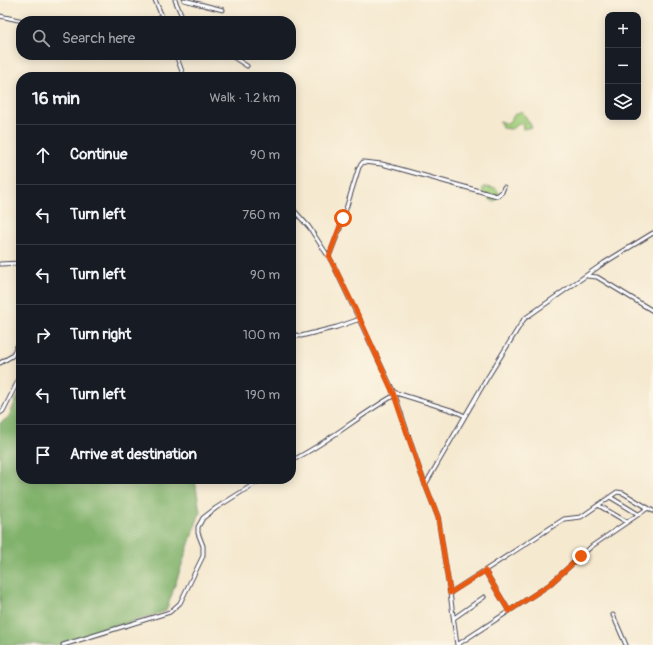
<!DOCTYPE html>
<meta charset="utf-8">
<style>
body{margin:0;font-family:Pangolin,sans-serif;background:#242831;color:#f1f3f6}
.controls{position:absolute;right:12px;top:12px;display:grid;overflow:hidden;border-radius:8px;box-shadow:0 2px 10px #0003}
.controls button{width:36px;height:36px;display:grid;place-items:center;padding:0;border:0;border-bottom:1px solid #363941;background:#171b24;color:#f1f3f6;font:20px sans-serif}
.stop{position:absolute;width:12px;height:12px;margin:-9px;border:3px solid #ea580c;border-radius:50%;background:#fff}
.stop.end{background:#ea580c;border-color:#fff;box-shadow:0 1px 4px #0008}
.list{margin:0;padding:0;list-style:none}
h2{display:flex;justify-content:space-between;align-items:center;height:52px;margin:0;padding:0 16px;font-size:17px}
h2 small{font-size:13px;font-weight:400;color:#9ea1a6}
.list li{display:grid;grid-template-columns:26px 1fr auto;gap:12px;align-items:center;box-sizing:border-box;height:60px;padding:0 16px;border-top:1px solid #363941}
.list b{display:block;font-size:15px;white-space:nowrap}
.list em{font-size:13px;font-style:normal;color:#9ea1a6}
.icon{flex:none;width:22px;height:22px;fill:none;stroke:currentColor;stroke-width:2;stroke-linecap:round;stroke-linejoin:round}
.map{position:relative;flex:none;width:653px;height:645px;overflow:hidden}
.search{position:absolute;background:#171b24;box-shadow:0 2px 10px #0003;left:16px;top:16px;width:280px;height:44px;display:flex;align-items:center;gap:10px;box-sizing:border-box;padding:0 14px;border-radius:16px;color:#9ea1a6;font-size:15px}
.panel{position:absolute;background:#171b24;box-shadow:0 2px 10px #0003;left:16px;top:72px;width:280px;height:412px;border-radius:16px}
.map>svg:first-child{display:block}
.green{fill:#a2cf7c;stroke:#62785c}
.forest{fill:#81b26c;stroke:#526a54}
.lines{fill:none;stroke-linecap:round;stroke-linejoin:round}
.minor-casing{stroke:#424051;stroke-width:5}
.minor{stroke:#fff;stroke-width:3}
.route{stroke:#ea580c;stroke-width:5}
</style>
<div class="map">
<svg width="653" height="645" viewBox="0 0 653 645">
<rect width="100%" height="100%" fill="#fcf5e5"/>
<filter id="ink" filterUnits="userSpaceOnUse"><feTurbulence type="fractalNoise" baseFrequency=".025" numOctaves="2"/><feDisplacementMap in="SourceGraphic" scale="8" xChannelSelector="R" yChannelSelector="G"/><feConvolveMatrix kernelMatrix="1 2 1 2 8 2 1 2 1" color-interpolation-filters="sRGB"/></filter>
<filter id="wash" filterUnits="userSpaceOnUse"><feTurbulence type="fractalNoise" baseFrequency=".012" numOctaves="4" result="noise"/><feDisplacementMap in="SourceGraphic" scale="16" xChannelSelector="R" yChannelSelector="G"/><feGaussianBlur stdDeviation="0.9" result="paint"/><feColorMatrix in="noise" values="0 0 0 0 0 0 0 0 0 0 0 0 0 0 0 0 0 1.4 0 .05"/><feComposite in="paint" operator="in"/></filter>
<g filter="url(#wash)">
<rect width="100%" height="100%" fill="#f5e9d0"/>
<path class="green" d="M522,111L532,127L523,129L522,122L511,129L502,128L500,121L508,124L515,114Z
M483,187L496,188L500,195L494,202L483,194Z"/>
<path class="forest" d="M21,390V479H195L200,512L166,611L58,645H0V423L8,418Z"/>
</g>
<g filter="url(#ink)">
<g class="lines">
<g class="minor-casing">
<path id="minor" d="M155,0L164,21
M175,0L184,21
M184,0L223,10
M0,16L23,21
M176,55L184,77
M230,55L247,66
M291,207L309,227L332,262L395,395L420,471L438,517L450,593L457,645
M329,256L340,228L359,167L363,162L382,164L497,196L502,192L504,187
M0,264L21,263
M587,276L597,277L653,311
M291,330L295,335L301,336L337,327L360,319
M0,363L12,356L21,339
M393,392L454,411L465,416
M0,413L3,411L21,375
M291,461C328,443 359,415 395,395
M425,485L486,380L524,319L604,263L653,233
M610,497L638,514
M598,505L627,522
M485,571L509,611
M450,593L564,519L581,517L617,492L623,493L653,511
M613,615L626,645
M454,618L484,597
M63,645L170,612L180,603L203,556V546L198,533V527L203,518L216,508L262,479
M457,645L549,585L592,546L648,508"/>
</g>
<use href="#minor" class="minor"/>
</g>
</g>
<g class="lines" filter="url(#ink)">
<path class="route" d="M343,218L329,256L360,319L394,395L420,471L438,517L450,593L485,571L509,611L549,585L581,556"/>
</g>
</svg>
<div class="controls">
<button>+</button>
<button>−</button>
<button><svg class="icon" aria-label="layers" viewBox="0 0 24 24"><path d="M12 4l9 5-9 5-9-5zM3 14l9 5 9-5"/></svg></button>
</div>
<div class="stop" style="left:343px;top:218px"></div>
<div class="stop end" style="left:581px;top:556px"></div>
<div class="search"><svg class="icon" aria-label="search" viewBox="0 0 24 24"><circle cx="10" cy="10" r="6"/><path d="M15 15l6 6"/></svg>Search here</div>
<section class="panel">
<h2>16 min<small>Walk · 1.2 km</small></h2>
<ul class="list">
<li><svg class="icon" aria-label="ahead" viewBox="0 0 24 24"><path d="M12 20V5M6 11l6-6 6 6"/></svg><div><b>Continue</b></div><em>90 m</em></li>
<li><svg class="icon" aria-label="left" viewBox="0 0 24 24"><path d="M17 20v-9H6M10 6l-5 5 5 5"/></svg><div><b>Turn left</b></div><em>760 m</em></li>
<li><svg class="icon" aria-label="left" viewBox="0 0 24 24"><path d="M17 20v-9H6M10 6l-5 5 5 5"/></svg><div><b>Turn left</b></div><em>90 m</em></li>
<li><svg class="icon" aria-label="right" viewBox="0 0 24 24"><path d="M7 20v-9h11M14 6l5 5-5 5"/></svg><div><b>Turn right</b></div><em>100 m</em></li>
<li><svg class="icon" aria-label="left" viewBox="0 0 24 24"><path d="M17 20v-9H6M10 6l-5 5 5 5"/></svg><div><b>Turn left</b></div><em>190 m</em></li>
<li><svg class="icon" aria-label="arrive" viewBox="0 0 24 24"><path d="M6 21V4h12l-3 4 3 4H6"/></svg><div><b>Arrive at destination</b></div></li>
</ul>
</section>
</div>
